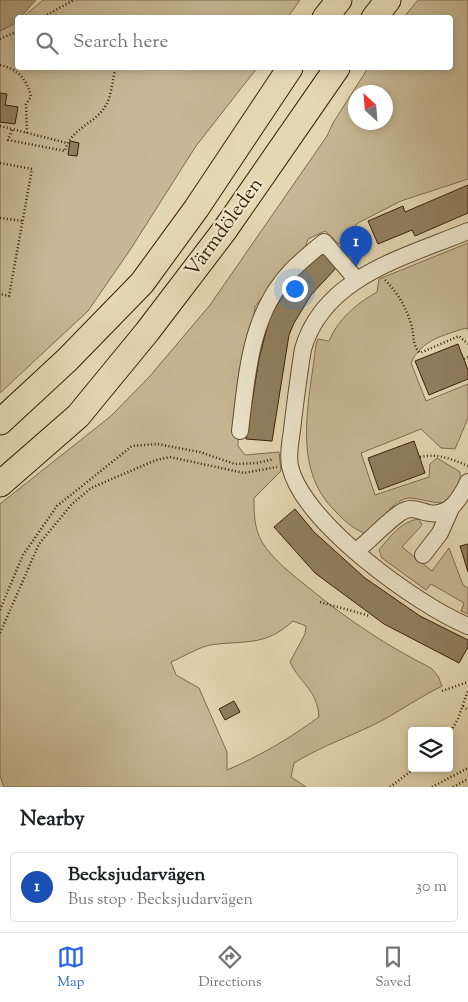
<!DOCTYPE html>
<meta charset="utf-8">
<style>
body{margin:0;font-family:"Sorts Mill Goudy",serif;background:#f6f6f6;color:#202124}
.controls{position:absolute;right:15px;bottom:15px;display:grid;overflow:hidden;border-radius:5px;box-shadow:0 2px 8px #0003}
.controls button{width:45px;height:45px;display:grid;place-items:center;padding:0;border:0;border-bottom:1px solid #e0e0e0;background:#fff;color:#202124;font:25px sans-serif}
.compass{position:absolute;left:348px;top:85px;width:45px;height:45px;border-radius:50%;background:#fff;box-shadow:0 2px 8px #0003;rotate:334deg}
.you{position:absolute;left:294px;top:288px;width:18px;height:18px;margin:-12px;border:4px solid #fff;border-radius:50%;background:#1a73e8;box-shadow:0 0 0 8px #1a73e833}
.badge{display:grid;place-items:center;width:32px;height:32px;border-radius:50%;background:#2563eb;color:#fff;font-size:16px;font-weight:700}
.pin{position:absolute;translate:-50% -41px;filter:drop-shadow(0 1px 2px #0008)}
.pin::after{content:'';position:absolute;top:26px;width:18px;height:15px;background:inherit;clip-path:polygon(0 0,100% 0,50% 100%)}
.list{margin:0;padding:0;list-style:none}
h2{display:flex;justify-content:space-between;align-items:center;height:65px;margin:0;padding:0 20px;font-size:21px}
h2 small{font-size:16px;font-weight:400;color:#757577}
.list li{display:grid;grid-template-columns:32px 1fr auto;gap:15px;align-items:center;box-sizing:border-box;height:70px;margin:0 10px 10px;padding:0 10px;border:1px solid #e0e0e0;border-radius:5px}
.list b{display:block;font-size:19px;white-space:nowrap}
.list p{margin:0;font-size:16px;white-space:nowrap;color:#757577}
.list em{font-size:16px;font-style:normal;color:#757577}
.icon{flex:none;width:28px;height:28px;fill:none;stroke:currentColor;stroke-width:2;stroke-linecap:round;stroke-linejoin:round}
.map{position:relative;flex:none;width:468px;height:787px;overflow:hidden}
.search{position:absolute;background:#fff;box-shadow:0 2px 8px #0003;left:15px;right:15px;top:15px;height:55px;display:flex;align-items:center;gap:12px;box-sizing:border-box;padding:0 18px;border-radius:5px;color:#757577;font-size:19px}
.sheet{height:145px;background:#fff}
nav{display:flex;justify-content:space-around;align-items:center;box-sizing:border-box;height:70px;border-top:1px solid #e0e0e0;background:#fff;font-size:14px;color:#757577}
nav a{display:grid;justify-items:center;gap:2px}
nav .on{color:#2563eb}
.map>svg:first-child{display:block}
.green{fill:#c7b895;stroke:#806b4c;fill-rule:evenodd}
.water{fill:#a97;stroke:#7c6849}
.building{fill:#917f5f;stroke:#381e03}
.lines{fill:none;stroke-linecap:round;stroke-linejoin:round}
.minor-casing{stroke:#634c2f;stroke-width:18}
.highway-casing{stroke:#381e03;stroke-width:27}
.path{stroke:#381e03;stroke-width:2.5;stroke-dasharray:1 2.5;stroke-linecap:butt}
.minor{stroke:#ede6ce;stroke-width:16}
.highway{stroke:#e4d8b3;stroke-width:25}
.labels{text-anchor:middle;dominant-baseline:central;stroke-width:4.5;stroke-linejoin:round;paint-order:stroke}
.street-label{font-size:20px;fill:#381e03;stroke:#ede6ce}
</style>
<div class="map">
<svg width="468" height="787" viewBox="0 0 468 787">
<rect width="100%" height="100%" fill="#e4d8b3"/>
<filter id="stains"><feTurbulence type="fractalNoise" baseFrequency=".004" numOctaves="4"/><feColorMatrix values="0 0 0 0 .2 0 0 0 0 .09 0 0 0 0 .02 0 0 0 .5 -.17"/></filter>
<radialGradient id="worn" r=".72"><stop offset=".6" stop-color="#630" stop-opacity="0"/><stop offset="1" stop-color="#630" stop-opacity=".3"/></radialGradient>
<path class="green" d="M43,0H300L288,17H23Z
M418,0H468V179L401,201L358,223L339,244L325,231L308,239L305,248L274,281L255,307L238,421V446L245,455L279,452L281,471L254,498C254,513 254,528 262,542C273,560 293,575 309,588C348,620 387,646 431,668L438,676L442,686C422,696 404,708 385,719C355,735 323,745 294,763L291,777L306,787H4L0,776V504L111,416L150,376L210,305L327,136L333,123L368,68H450V18L404,17ZM356,92H386V122H356ZM293,621L306,626L305,634L290,662C301,685 317,689 319,717C290,738 260,756 227,770V752L199,688L176,675L171,662C183,657 197,648 210,645C245,640 265,647 293,621Z
M17,22L18,68H257L196,146L130,250L88,311L0,393V31Z
M468,243V330L466,328C444,335 421,340 411,363L426,401L468,384V418L455,449L441,448L421,429L361,453L375,495L429,477L430,464L437,458L460,472C461,487 453,494 443,503C432,503 422,499 411,498C391,498 381,525 364,533C352,528 345,521 336,512C290,468 310,400 316,344L318,339L329,341C338,319 356,304 377,292L379,279Z
M419,519L422,525L402,547L432,571L449,548L463,585L468,588V614L461,611L464,603L431,584L426,590L382,558L379,550C390,537 401,521 419,519Z"/>
<path class="water" d="M0,0H36L21,17L18,18L16,23L0,31Z"/>
<path class="building" d="M0,93L7,94L5,105L18,107L15,124L0,122Z
M70,141L79,143L77,156L68,155Z
M468,185V213L415,236L412,230L378,244L368,221L403,206L405,212Z
M322,252L337,267L311,295L294,323L289,335L272,441L246,439L259,359L270,316L292,281Z
M458,344L468,370V379L429,395L415,361Z
M414,441L425,473L379,490L368,458Z
M295,509L314,532L365,578L420,616L468,640V647L459,663L384,624L315,573L274,527Z
M468,544V572L460,546Z
M234,701L240,712L225,720L219,709Z"/>
<g class="lines">
<g class="minor-casing">
<path id="minor" d="M468,231C406,257 324,276 303,349C299,373 296,397 293,421C292,436 287,452 290,466C302,522 417,605 468,626
M240,431C247,374 250,313 292,270C302,260 313,251 324,242L356,279
M356,551C371,540 384,524 400,513C411,505 418,511 429,513C450,517 461,497 468,482
M423,555L440,533L452,506"/>
</g>
<g class="highway-casing">
<path id="highway" d="M325,18L339,0
M374,18L388,0
M0,422L67,360L142,283L196,209L290,68
M0,484L78,416L147,332L224,231L337,68"/>
</g>
<path class="path" d="M41,18L74,0
M0,39L18,31
M0,65C18,69 27,79 31,97L26,104L27,133
M0,126L67,143
M12,130L8,140L65,151C70,128 96,124 106,105C112,95 112,79 116,68
M0,163L32,169L9,296L0,294
M0,218L23,221
M385,280C398,293 406,307 411,324C415,335 411,344 420,353L459,336L468,344
M464,359L468,357
M420,457C437,453 452,459 468,466
M320,602L370,616
M0,610L23,555L57,506L132,446L157,444L200,452L235,464L257,463L274,459
M0,633L39,544L72,504L91,488L156,460L170,457L244,473L277,467
M442,691L468,682
M463,706L468,710
M449,734L458,719L468,690
M390,787L415,768
M432,787L468,768
M453,787L468,779"/>
<use href="#minor" class="minor"/>
<use href="#highway" class="highway"/>
</g>
<g class="labels">
<g class="street-label">
<text transform="translate(225 228) rotate(-54)">Värmdöleden</text>
</g>
</g>
<rect width="100%" height="100%" filter="url(#stains)"/>
<rect width="100%" height="100%" fill="url(#worn)"/>
</svg>
<div class="controls">
<button><svg class="icon" aria-label="layers" viewBox="0 0 24 24"><path d="M12 4l9 5-9 5-9-5zM3 14l9 5 9-5"/></svg></button>
</div>
<svg class="compass" viewBox="-18 -18 36 36"><path d="M0-13l5 13h-10z" fill="#e53935"/><path d="M0 13l5-13h-10z" fill="#757577"/></svg>
<div class="you"></div>
<div class="pin badge" style="left:356px;top:267px;background:#1a4fb4">1</div>
<div class="search"><svg class="icon" aria-label="search" viewBox="0 0 24 24"><circle cx="10" cy="10" r="6"/><path d="M15 15l6 6"/></svg>Search here</div>
</div>
<section class="sheet">
<h2>Nearby<small></small></h2>
<ul class="list">
<li><span class="badge" style="background:#1a4fb4">1</span><div><b>Becksjudarvägen</b><p>Bus stop · Becksjudarvägen</p></div><em>30 m</em></li>
</ul>
</section>
<nav>
<a class="on"><svg class="icon" aria-label="map" viewBox="0 0 24 24"><path d="M3 6l6-2 6 2 6-2v14l-6 2-6-2-6 2zM9 4v14M15 6v14"/></svg>Map</a>
<a><svg class="icon" aria-label="directions" viewBox="0 0 24 24"><path d="M12 3l9 9-9 9-9-9zM9 14v-3h6M13 9l2 2-2 2"/></svg>Directions</a>
<a><svg class="icon" aria-label="saved" viewBox="0 0 24 24"><path d="M7 4h10v16l-5-4-5 4z"/></svg>Saved</a>
</nav>
